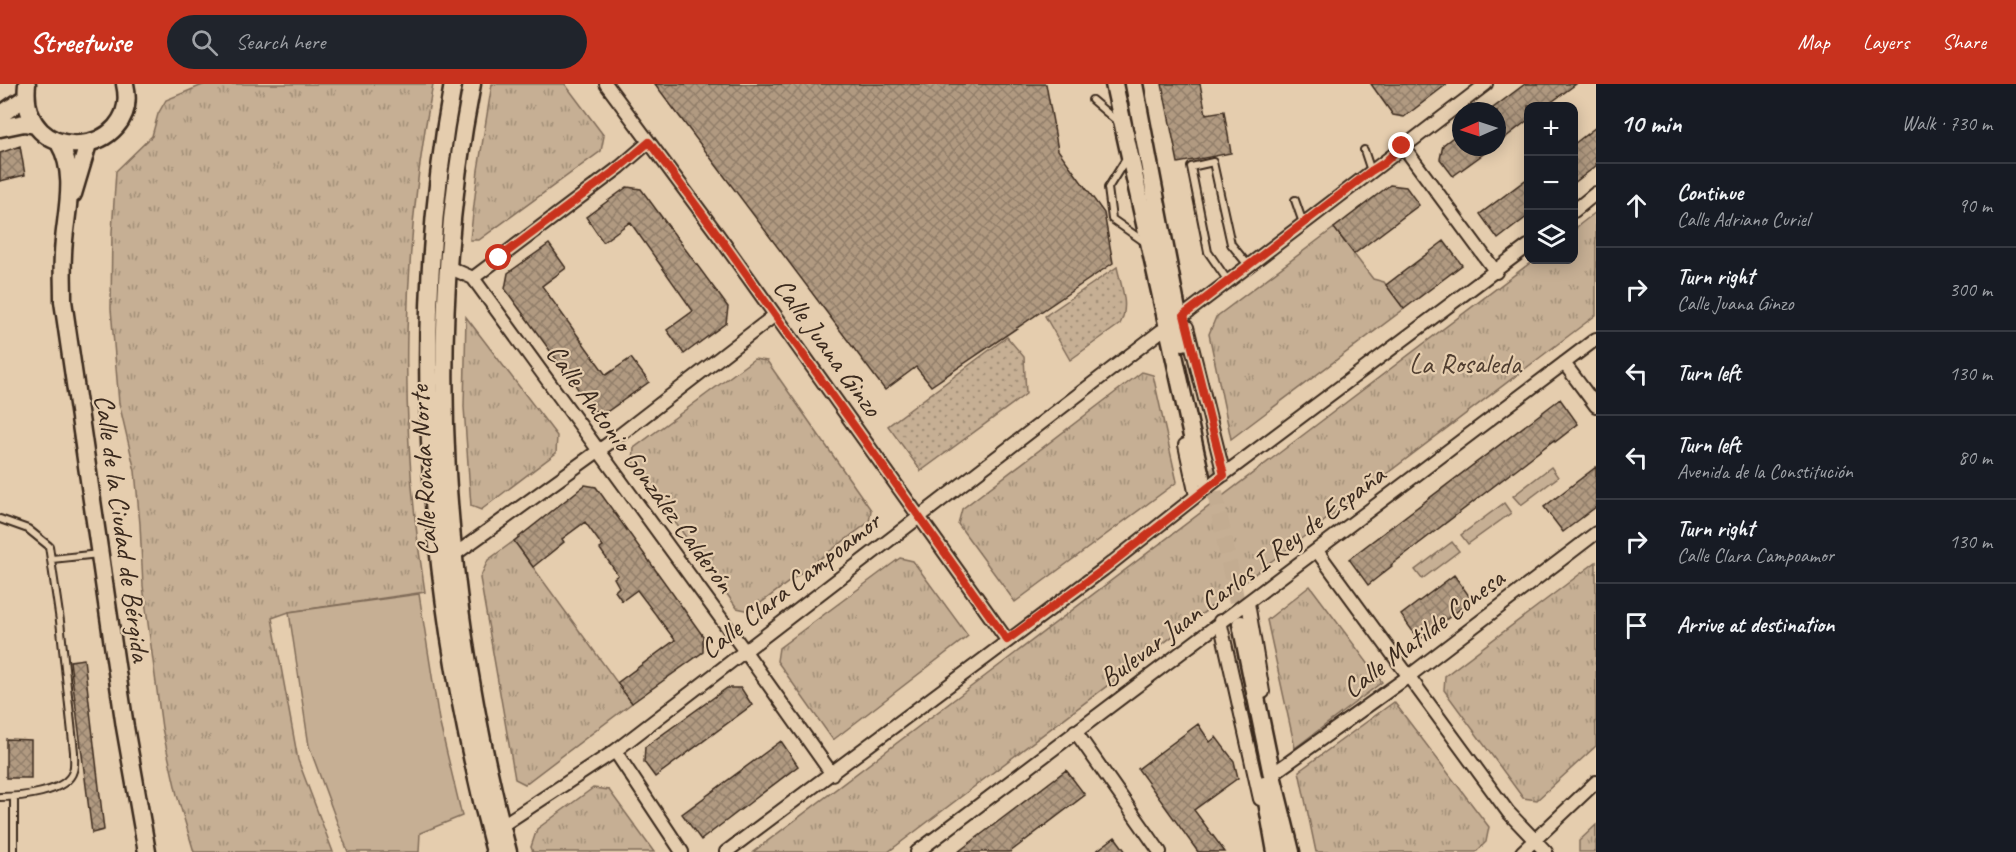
<!DOCTYPE html>
<meta charset="utf-8">
<style>
body{margin:0;font-family:Caveat,sans-serif;background:#20242c;color:#f1f3f6}
.controls{position:absolute;right:18px;top:18px;display:grid;overflow:hidden;border-radius:12px;box-shadow:0 3px 15px #0003}
.controls button{width:54px;height:54px;display:grid;place-items:center;padding:0;border:0;border-bottom:2px solid #363941;background:#171b24;color:#f1f3f6;font:30px sans-serif}
.compass{position:absolute;left:1452px;top:18px;width:54px;height:54px;border-radius:50%;background:#171b24;box-shadow:0 3px 15px #0003;rotate:267deg}
.stop{position:absolute;width:18px;height:18px;margin:-14px;border:4px solid #c8321e;border-radius:50%;background:#fff}
.stop.end{background:#c8321e;border-color:#fff;box-shadow:0 2px 6px #0008}
.list{margin:0;padding:0;list-style:none}
h2{display:flex;justify-content:space-between;align-items:center;height:78px;margin:0;padding:0 24px;font-size:26px}
h2 small{font-size:20px;font-weight:400;color:#9ea1a6}
.list li{display:grid;grid-template-columns:39px 1fr auto;gap:18px;align-items:center;box-sizing:border-box;height:84px;padding:0 24px;border-top:2px solid #363941}
.list b{display:block;font-size:22px;white-space:nowrap}
.list p{margin:0;font-size:20px;white-space:nowrap;color:#9ea1a6}
.list em{font-size:20px;font-style:normal;color:#9ea1a6}
.icon{flex:none;width:33px;height:33px;fill:none;stroke:currentColor;stroke-width:2;stroke-linecap:round;stroke-linejoin:round}
.map{position:relative;flex:none;width:1596px;height:768px;overflow:hidden}
header{display:flex;align-items:center;gap:36px;box-sizing:border-box;height:84px;padding:0 30px;background:#c8321e;color:#fff}
header strong{font-size:28px}
nav{display:flex;gap:33px;margin-inline-start:auto;font-size:21px}
.search{width:420px;height:54px;background:#20242c;display:flex;align-items:center;gap:15px;box-sizing:border-box;padding:0 21px;border-radius:33px;color:#9ea1a6;font-size:22px}
main{display:flex}
aside{flex:1;background:#171b24}
.map>svg:first-child{display:block}
.grass{fill:url(#grass-tufts);stroke:#806c59;stroke-width:1.5}
.garden{fill:url(#garden-dots);stroke:#806c59;stroke-width:1.5}
.pitch{fill:#c6af94;stroke:#806c59;stroke-width:1.5}
.building{fill:url(#building-cross-hatch);stroke:#3b2a1e;stroke-width:1.5}
.lines{fill:none;stroke-linecap:round;stroke-linejoin:round}
.secondary-tunnel{stroke:#c3ac91;stroke-width:16;stroke-dasharray:16 8;stroke-linecap:butt}
.lane-casing{stroke:#3b2a1e;stroke-width:10}
.street-casing{stroke:#3b2a1e;stroke-width:16}
.secondary-casing{stroke:#3b2a1e;stroke-width:21}
.lane{stroke:#e5cdae;stroke-width:6}
.street{stroke:#e5cdae;stroke-width:12}
.secondary{stroke:#e5cdae;stroke-width:16}
.route{stroke:#c8321e;stroke-width:8}
.labels{text-anchor:middle;dominant-baseline:central;stroke-width:4.5;stroke-linejoin:round;paint-order:stroke}
.street-label{font-size:28px;fill:#3b2a1e;stroke:#e5cdae}
.park-label{font-size:28px;fill:#503e30;stroke:#e5cdae}
</style>
<header>
<strong>Streetwise</strong>
<div class="search"><svg class="icon" aria-label="search" viewBox="0 0 24 24"><circle cx="10" cy="10" r="6"/><path d="M15 15l6 6"/></svg>Search here</div>
<nav><a>Map</a><a>Layers</a><a>Share</a></nav>
</header>
<main>
<div class="map">
<svg width="1596" height="768" viewBox="0 0 1596 768">
<defs>
<pattern id="grass-tufts" width="24" height="20" patternUnits="userSpaceOnUse" patternTransform="scale(1.5)"><rect width="24" height="20" fill="#c6af94"/><path d="M3 7l-1-3M5 7V3M7 7l1-3M15 17l-1-3M17 17v-4M19 17l1-3" fill="none" stroke="#a28f78"/></pattern>
<pattern id="garden-dots" width="8" height="8" patternUnits="userSpaceOnUse" patternTransform="scale(1.5)"><rect width="8" height="8" fill="#c6af94"/><path d="M2 2h.1M6 6h.1" fill="none" stroke="#a28f78" stroke-width="1.8" stroke-linecap="round"/></pattern>
<pattern id="building-cross-hatch" width="8" height="8" patternUnits="userSpaceOnUse" patternTransform="scale(1.5)"><rect width="8" height="8" fill="#b19a81"/><path d="M0 0l8 8M0 8l8-8" fill="none" stroke="#917e69"/></pattern>
</defs>
<rect width="100%" height="100%" fill="#e5cdae"/>
<filter id="ink" filterUnits="userSpaceOnUse"><feTurbulence type="fractalNoise" baseFrequency=".0167" numOctaves="2"/><feDisplacementMap in="SourceGraphic" scale="12" xChannelSelector="R" yChannelSelector="G"/><feConvolveMatrix kernelMatrix="1 2 1 2 8 2 1 2 1" color-interpolation-filters="sRGB"/></filter>
<g filter="url(#ink)">
<path class="grass" d="M205,0H433C401,166 398,342 425,508L289,528L272,534L298,676L333,768H194L177,711L162,644L143,502L140,440L135,387L119,319L111,225L112,148L116,87L152,52L158,30L166,16Z
M492,0H565L604,52L601,67L479,156H470L478,86Z
M1596,128V231L888,768H753L1534,176H1574V145Z
M1334,144L1373,195L1384,198L1404,225L1231,355L1209,250L1216,233Z
M466,233L557,352L556,369L481,426L471,422L464,323Z
M754,275L767,277L871,426L869,438L750,527L737,524L633,380L634,364Z
M1142,288L1153,291L1177,398L1015,518L958,440L962,425Z
M1551,383L1558,393L1521,421L1513,412Z
M1504,419L1511,429L1468,460L1461,451Z
M514,457L632,619L525,700L515,695L480,494L488,476Z
M1452,458L1459,467L1422,495L1415,486Z
M900,474L913,477L968,552L833,656L777,577L779,564Z
M1596,478V662L1537,716L1523,714L1444,606L1445,592Z
M1310,502L1382,598L1295,664L1267,536Z
M1394,618L1489,743L1486,758L1476,768H1316L1299,687Z
M593,704L609,706L654,768H533L531,763L537,745Z
M1596,741V768H1579V757Z"/>
<path class="garden" d="M1117,183C1121,202 1130,222 1120,240L1070,276L1045,232Z
M1007,253L1024,273L1026,310L921,387L888,342Z"/>
<path class="pitch" d="M419,510L439,636L462,732L420,749L419,768H348L309,662L289,528Z"/>
<path class="building" d="M655,0H1046L1058,66L1104,129L1113,179L931,302L916,283L885,306Z
M1162,0H1200L1206,30L1224,27L1231,69L1178,79Z
M1371,0H1447L1404,33L1393,31Z
M1525,0H1576L1546,22H1528V36L1497,60V27H1489Z
M1596,43V82L1574,99V60Z
M1461,47V63H1493L1453,92L1440,75L1443,61Z
M20,62L25,91L0,97V69Z
M1528,94V132L1498,155L1480,130Z
M1390,101L1406,103L1419,121L1354,170L1334,144Z
M627,103L641,105L728,223L726,239L684,270L667,246L693,227L630,138L603,158L586,133Z
M1444,157L1462,181L1404,225L1386,201Z
M549,160L566,184L542,202L606,291L631,274L649,298L608,327H594L505,205L508,189Z
M1560,315L1578,340L1555,358L1554,356L1391,481L1392,482L1368,501L1349,475Z
M1596,383V423L1563,448L1544,423Z
M585,401L596,403L703,552V568L632,619L617,599L675,556L637,506L622,517L615,507L619,503L614,494L618,491L600,465L603,463L585,438L562,455L564,458L533,483L514,457Z
M1454,491L1472,516L1419,556L1401,531Z
M84,575L104,746L92,749L70,577Z
M727,604H741L752,621L655,693L644,678L645,663Z
M1198,640L1210,658L1216,653L1234,677L1238,694L1194,726L1225,768H1198L1138,685Z
M6,655L31,656V694H6Z
M781,657L798,682L701,756L682,730Z
M1066,686L1085,711L1010,768H958Z
M1115,753L1126,768H1095Z"/>
<g class="lines">
<path class="secondary-tunnel" d="M1210,384L1241,539"/>
<g class="lane-casing">
<path id="lane" d="M1092,16L1119,39
M1364,66L1371,87
M1126,75L1108,104L1112,135L1146,159
M1295,116L1303,139
M1228,197L1208,168L1191,83L1213,78L1231,160L1248,181
M0,435L28,445L49,462L60,537L74,668C74,674 75,682 73,687C67,709 18,713 0,713
M52,475L99,470
M14,768V713"/>
</g>
<g class="street-casing">
<path id="street" d="M606,0L718,151L1007,556
M1403,62L1496,188
M1574,127L1596,109
M448,183L473,194
M473,194L744,566L832,690
M473,194L620,83L649,58
M1184,231L1486,0
M1187,243L1224,391
M1564,279L1596,322
M1185,361L1196,412
M1317,467L1508,728L1546,768
M454,471L612,357L775,231
M1248,519L1263,608
M1220,537L1260,715
M1075,647L1160,768
M615,667L682,768
M1278,686L1409,592L1596,449
M501,742L615,667L1161,247
M726,768L1104,485L1219,394L1528,162
M917,768L1596,255
M1522,768L1596,698"/>
</g>
<g class="secondary-casing">
<path id="secondary" d="M27,0C18,87 142,73 125,0
M453,0C406,252 429,522 495,768
M472,0C422,254 443,519 508,768
M1114,0L1201,393
M1134,0L1183,258
M0,31L25,14
M0,44L24,39L35,41
M59,59C79,93 64,133 63,170C62,186 63,201 63,217L125,643L147,768
M73,110L88,60
M1241,540L1272,691L1291,768
M1264,701L1276,768"/>
</g>
<use href="#lane" class="lane"/>
<use href="#street" class="street"/>
<use href="#secondary" class="secondary"/>
</g>
</g>
<g class="lines" filter="url(#ink)">
<path class="route" d="M499,174L620,83L649,58L718,151L1007,556L1104,485L1224,391L1184,231L1371,87L1384,79L1402,62"/>
</g>
<g class="labels">
<g class="street-label">
<text transform="translate(828 263) rotate(54)">Calle Juana Ginzo</text>
<text transform="translate(641 384) rotate(54)">Calle Antonio González Calderón</text>
<text transform="translate(423 387) rotate(-93)">Calle Ronda Norte</text>
<text transform="translate(123 444) rotate(82)">Calle de la Ciudad de Bérgida</text>
<text transform="translate(1242 492) rotate(-37)">Bulevar Juan Carlos I Rey de España</text>
<text transform="translate(790 501) rotate(-38)">Calle Clara Campoamor</text>
<text transform="translate(1423 549) rotate(-37)">Calle Matilde Conesa</text>
</g>
<g class="park-label">
<text x="1465" y="279">La Rosaleda</text>
</g>
</g>
</svg>
<div class="controls">
<button>+</button>
<button>−</button>
<button><svg class="icon" aria-label="layers" viewBox="0 0 24 24"><path d="M12 4l9 5-9 5-9-5zM3 14l9 5 9-5"/></svg></button>
</div>
<svg class="compass" viewBox="-18 -18 36 36"><path d="M0-13l5 13h-10z" fill="#e53935"/><path d="M0 13l5-13h-10z" fill="#9ea1a6"/></svg>
<div class="stop" style="left:499px;top:174px"></div>
<div class="stop end" style="left:1402px;top:62px"></div>
</div>
<aside>
<h2>10 min<small>Walk · 730 m</small></h2>
<ul class="list">
<li><svg class="icon" aria-label="ahead" viewBox="0 0 24 24"><path d="M12 20V5M6 11l6-6 6 6"/></svg><div><b>Continue</b><p>Calle Adriano Curiel</p></div><em>90 m</em></li>
<li><svg class="icon" aria-label="right" viewBox="0 0 24 24"><path d="M7 20v-9h11M14 6l5 5-5 5"/></svg><div><b>Turn right</b><p>Calle Juana Ginzo</p></div><em>300 m</em></li>
<li><svg class="icon" aria-label="left" viewBox="0 0 24 24"><path d="M17 20v-9H6M10 6l-5 5 5 5"/></svg><div><b>Turn left</b></div><em>130 m</em></li>
<li><svg class="icon" aria-label="left" viewBox="0 0 24 24"><path d="M17 20v-9H6M10 6l-5 5 5 5"/></svg><div><b>Turn left</b><p>Avenida de la Constitución</p></div><em>80 m</em></li>
<li><svg class="icon" aria-label="right" viewBox="0 0 24 24"><path d="M7 20v-9h11M14 6l5 5-5 5"/></svg><div><b>Turn right</b><p>Calle Clara Campoamor</p></div><em>130 m</em></li>
<li><svg class="icon" aria-label="arrive" viewBox="0 0 24 24"><path d="M6 21V4h12l-3 4 3 4H6"/></svg><div><b>Arrive at destination</b></div></li>
</ul>
</aside>
</main>
